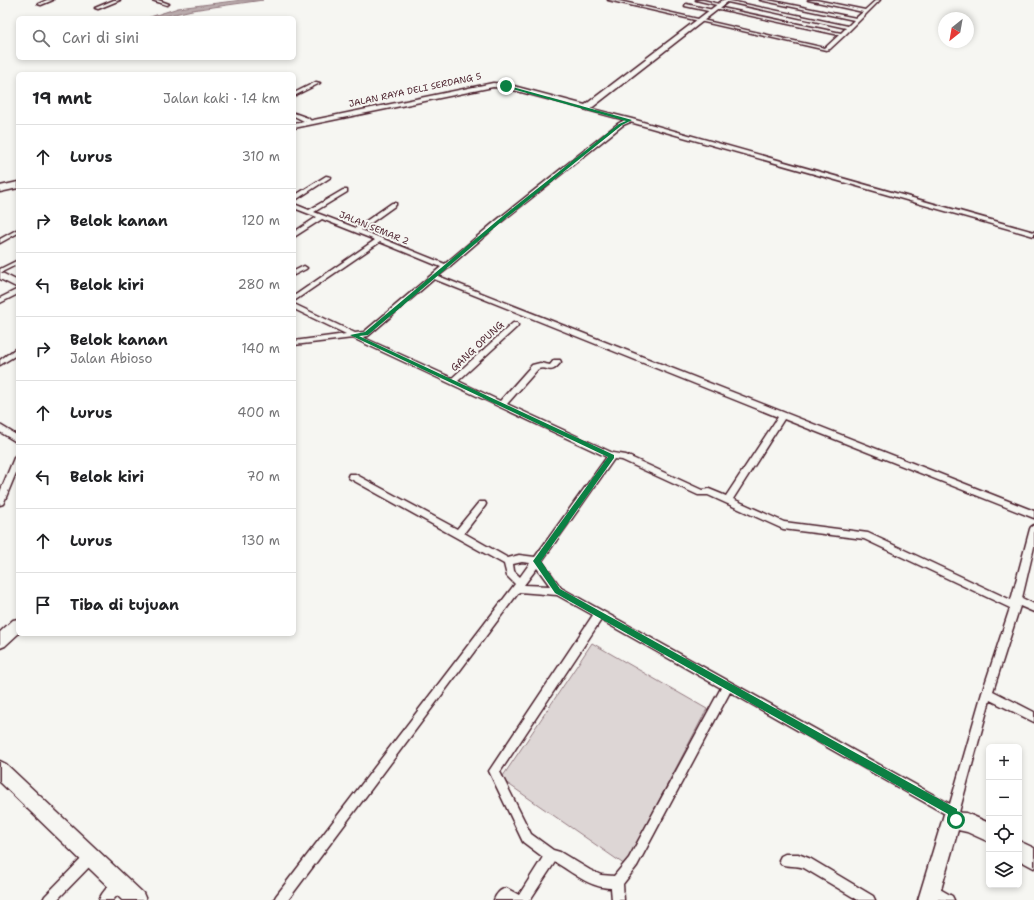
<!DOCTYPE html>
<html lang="id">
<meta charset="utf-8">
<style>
body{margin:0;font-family:"Shantell Sans",sans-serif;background:#f2f2f2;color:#202124}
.controls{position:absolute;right:12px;bottom:12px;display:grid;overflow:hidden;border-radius:6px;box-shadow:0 2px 6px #0003}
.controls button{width:36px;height:36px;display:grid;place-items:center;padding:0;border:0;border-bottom:1px solid #e0e0e0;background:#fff;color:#202124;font:20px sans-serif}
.compass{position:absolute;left:938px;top:12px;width:36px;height:36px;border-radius:50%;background:#fff;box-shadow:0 2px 6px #0003;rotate:211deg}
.stop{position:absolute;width:12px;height:12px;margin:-9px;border:3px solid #0b8043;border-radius:50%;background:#fff}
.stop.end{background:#0b8043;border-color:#fff;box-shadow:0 1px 4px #0008}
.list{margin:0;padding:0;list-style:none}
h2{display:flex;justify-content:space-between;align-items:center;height:52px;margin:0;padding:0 16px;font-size:17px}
h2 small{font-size:13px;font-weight:400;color:#757577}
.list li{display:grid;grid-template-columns:26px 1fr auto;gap:12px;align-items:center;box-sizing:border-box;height:64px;padding:0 16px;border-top:1px solid #e0e0e0}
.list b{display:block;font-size:15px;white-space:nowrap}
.list p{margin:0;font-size:13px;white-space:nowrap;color:#757577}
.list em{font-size:13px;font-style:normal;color:#757577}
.icon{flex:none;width:22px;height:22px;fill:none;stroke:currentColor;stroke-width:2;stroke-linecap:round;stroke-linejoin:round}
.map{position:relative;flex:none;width:1034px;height:900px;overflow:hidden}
.search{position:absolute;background:#fff;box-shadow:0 2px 6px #0003;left:16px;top:16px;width:280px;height:44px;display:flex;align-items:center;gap:10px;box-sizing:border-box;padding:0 14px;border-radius:6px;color:#757577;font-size:15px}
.panel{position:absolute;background:#fff;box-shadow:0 2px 6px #0003;left:16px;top:72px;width:280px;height:564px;border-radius:6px}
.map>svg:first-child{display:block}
.green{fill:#ddd6d5;stroke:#947a80}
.water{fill:#bbadae;stroke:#8e747a}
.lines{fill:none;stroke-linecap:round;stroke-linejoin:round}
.street-casing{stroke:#4a1f2b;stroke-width:3}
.secondary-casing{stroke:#4a1f2b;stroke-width:3}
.primary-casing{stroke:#4a1f2b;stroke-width:3}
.street{fill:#f6f6f2;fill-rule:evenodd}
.secondary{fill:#f6f6f2;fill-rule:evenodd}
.primary{fill:#f6f6f2;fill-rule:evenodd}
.route{fill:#0b8043}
.labels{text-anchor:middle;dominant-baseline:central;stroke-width:4;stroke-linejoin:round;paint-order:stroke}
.far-street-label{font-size:9px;fill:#4a1f2b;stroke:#f6f6f2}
.street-label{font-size:10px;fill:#4a1f2b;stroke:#f6f6f2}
</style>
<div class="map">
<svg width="1034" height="900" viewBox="0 0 1034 900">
<rect width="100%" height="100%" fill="#f6f6f2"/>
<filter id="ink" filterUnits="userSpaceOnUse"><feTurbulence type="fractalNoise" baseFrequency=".025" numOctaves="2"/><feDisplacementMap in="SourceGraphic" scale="8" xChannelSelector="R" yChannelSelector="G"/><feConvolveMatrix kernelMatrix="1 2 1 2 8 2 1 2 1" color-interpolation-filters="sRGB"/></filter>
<g filter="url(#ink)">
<path class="green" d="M592,643L707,709L625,865L501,779Z"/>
<path class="water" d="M242,0H263L192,10L157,18H147L178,8Z"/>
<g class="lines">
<g class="street-casing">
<path id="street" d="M47,0H53L41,5L38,4Z
M114,0H120L98,9L95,8Z
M152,0H158L169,4L167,5Z
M608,0H615L825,48L839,35L715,8L717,7L841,33L846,28L723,1L726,0L848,26L854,20L760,0H768L856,18L863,12L808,0H816L865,10L876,0H880L844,36L830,49L826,50Z
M696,0H703L723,5L721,6Z
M686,4L713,10L715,11L713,12L685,6Z
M316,82L320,83L294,96V93Z
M584,107L632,119L1034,232V236L630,122L623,125L501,222L450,266L449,268L447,269L438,276L1034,511V518L784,419L733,499L784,522L868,533L1011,600L1030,529L1031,527L1034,525V547L1022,598L1034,604V612L1020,606L993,691L1034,712V722L990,700L958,816L956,820L952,822L948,820L947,815L730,692L637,866L623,884L624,900H612L611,888C590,888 572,872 555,862L530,900H494C496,894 500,890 506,888L519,895L543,857L523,842L489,771L593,615L557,595L519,592L288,900H274L276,896L515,584L507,576L504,564L349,478L348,476L349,474H355L457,529L479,502H485L486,504L485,506L464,533L508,558L519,555L535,557L607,457L353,338L294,345V341L346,334L294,309V304L355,333L364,332L441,267L380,242L294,301V296L375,240L322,219L294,237V232L317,217L294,208V204L309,210L343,190H347V192L314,212L356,228L392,203H396V205L361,230L445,264L497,220L619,123L625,120L584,109ZM434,279L778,417L726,496L709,489L702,490L626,455L613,453L507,404L538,369C549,365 549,377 561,362L560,360H554L550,365L540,363L532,365L500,401L458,381L517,327L518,325L517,323H513L452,378L362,337L368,336ZM614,459L622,460L698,495H708L783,529L864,539L1010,608L982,693L950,804L561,588L542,561ZM522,562L530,563L520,577L514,571L513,564ZM537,568L550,586L524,585ZM601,620L721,688L629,858L614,876L601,875L590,870L560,852L553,850L531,834L500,772Z
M294,113L308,118L312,122L308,123L294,116Z
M326,176L331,177L294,201V196Z
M18,229V233L0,243V239Z
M18,260V264L0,273V269Z
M304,266L307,268L306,269L294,275V271Z
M18,289V294L0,303V298Z
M15,349H18V354L0,365V360Z
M0,425L18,436V443L0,432Z
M18,455V468L4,502L3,504L0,505V492L14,458L15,456Z
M91,851L95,853L97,857L95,861L57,900H43L45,896L87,853Z
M785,854H798L811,859L873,896L875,900H858L804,868C796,865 788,867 781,864L779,860L781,856Z
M120,878L124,880L126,884L124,888L113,900H99C102,892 112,881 120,878Z
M931,884L952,896L954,900C943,900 930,900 925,890L927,886Z"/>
</g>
<g class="secondary-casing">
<path id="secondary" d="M723,0H730L589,110L506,88L493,87L294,128V124L493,83L506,84L585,105Z
M18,182V188L0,192V186Z
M0,272L18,281V288L0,279Z
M18,619V634L5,646L0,648V632L13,620Z"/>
</g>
<g class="primary-casing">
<path id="primary" d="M0,761L6,764L143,893L146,900H122L0,782Z
M951,812L966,813L989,823V842L967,832L958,830L938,900H918L942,821L944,814Z
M1019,841L1034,848V868L1019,860Z"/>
</g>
<use href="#street" class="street"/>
<use href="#secondary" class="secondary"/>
<use href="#primary" class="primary"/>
</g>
</g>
<path class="route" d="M505,85L632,120L622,125L501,222L368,335L359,336L614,455V458L541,561L560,589L957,809V816L961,820L959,823L951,826L948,824L947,821L948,814L555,593L533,561L608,457L350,335L365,332L498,220L619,124L626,121L505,87Z"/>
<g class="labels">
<g class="far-street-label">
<text transform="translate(415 90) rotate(-12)">JALAN RAYA DELI SERDANG 5</text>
<text transform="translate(374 228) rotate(22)">JALAN SEMAR 2</text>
</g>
<g class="street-label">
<text transform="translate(477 346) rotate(-43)">GANG OPUNG</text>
</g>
</g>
</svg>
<div class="controls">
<button>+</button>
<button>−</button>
<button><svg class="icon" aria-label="locate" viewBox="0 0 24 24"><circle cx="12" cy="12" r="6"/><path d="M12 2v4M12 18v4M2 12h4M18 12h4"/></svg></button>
<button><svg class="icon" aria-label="layers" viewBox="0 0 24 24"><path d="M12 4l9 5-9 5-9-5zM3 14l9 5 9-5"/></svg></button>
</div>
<svg class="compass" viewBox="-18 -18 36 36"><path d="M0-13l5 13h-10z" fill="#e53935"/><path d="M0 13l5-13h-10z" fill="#757577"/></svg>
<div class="stop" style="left:956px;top:820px"></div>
<div class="stop end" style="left:506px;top:86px"></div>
<div class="search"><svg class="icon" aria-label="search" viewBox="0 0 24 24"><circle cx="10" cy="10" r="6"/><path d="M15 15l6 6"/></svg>Cari di sini</div>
<section class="panel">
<h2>19 mnt<small>Jalan kaki · 1.4 km</small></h2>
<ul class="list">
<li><svg class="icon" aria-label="ahead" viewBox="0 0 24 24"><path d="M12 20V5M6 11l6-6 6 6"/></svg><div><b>Lurus</b></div><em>310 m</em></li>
<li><svg class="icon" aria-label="right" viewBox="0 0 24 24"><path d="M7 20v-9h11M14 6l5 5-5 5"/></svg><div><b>Belok kanan</b></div><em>120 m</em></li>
<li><svg class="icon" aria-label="left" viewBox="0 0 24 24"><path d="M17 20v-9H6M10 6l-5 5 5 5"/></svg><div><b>Belok kiri</b></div><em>280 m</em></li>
<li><svg class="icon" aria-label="right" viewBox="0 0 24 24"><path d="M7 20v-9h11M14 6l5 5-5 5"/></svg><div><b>Belok kanan</b><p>Jalan Abioso</p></div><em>140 m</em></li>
<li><svg class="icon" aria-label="ahead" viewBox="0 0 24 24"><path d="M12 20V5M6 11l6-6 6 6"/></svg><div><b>Lurus</b></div><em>400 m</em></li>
<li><svg class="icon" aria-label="left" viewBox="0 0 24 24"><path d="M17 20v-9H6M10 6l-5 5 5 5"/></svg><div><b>Belok kiri</b></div><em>70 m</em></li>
<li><svg class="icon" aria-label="ahead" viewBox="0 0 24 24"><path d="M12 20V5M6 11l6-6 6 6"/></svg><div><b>Lurus</b></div><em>130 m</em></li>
<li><svg class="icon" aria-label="arrive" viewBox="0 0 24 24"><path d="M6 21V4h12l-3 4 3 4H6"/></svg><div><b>Tiba di tujuan</b></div></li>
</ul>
</section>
</div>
